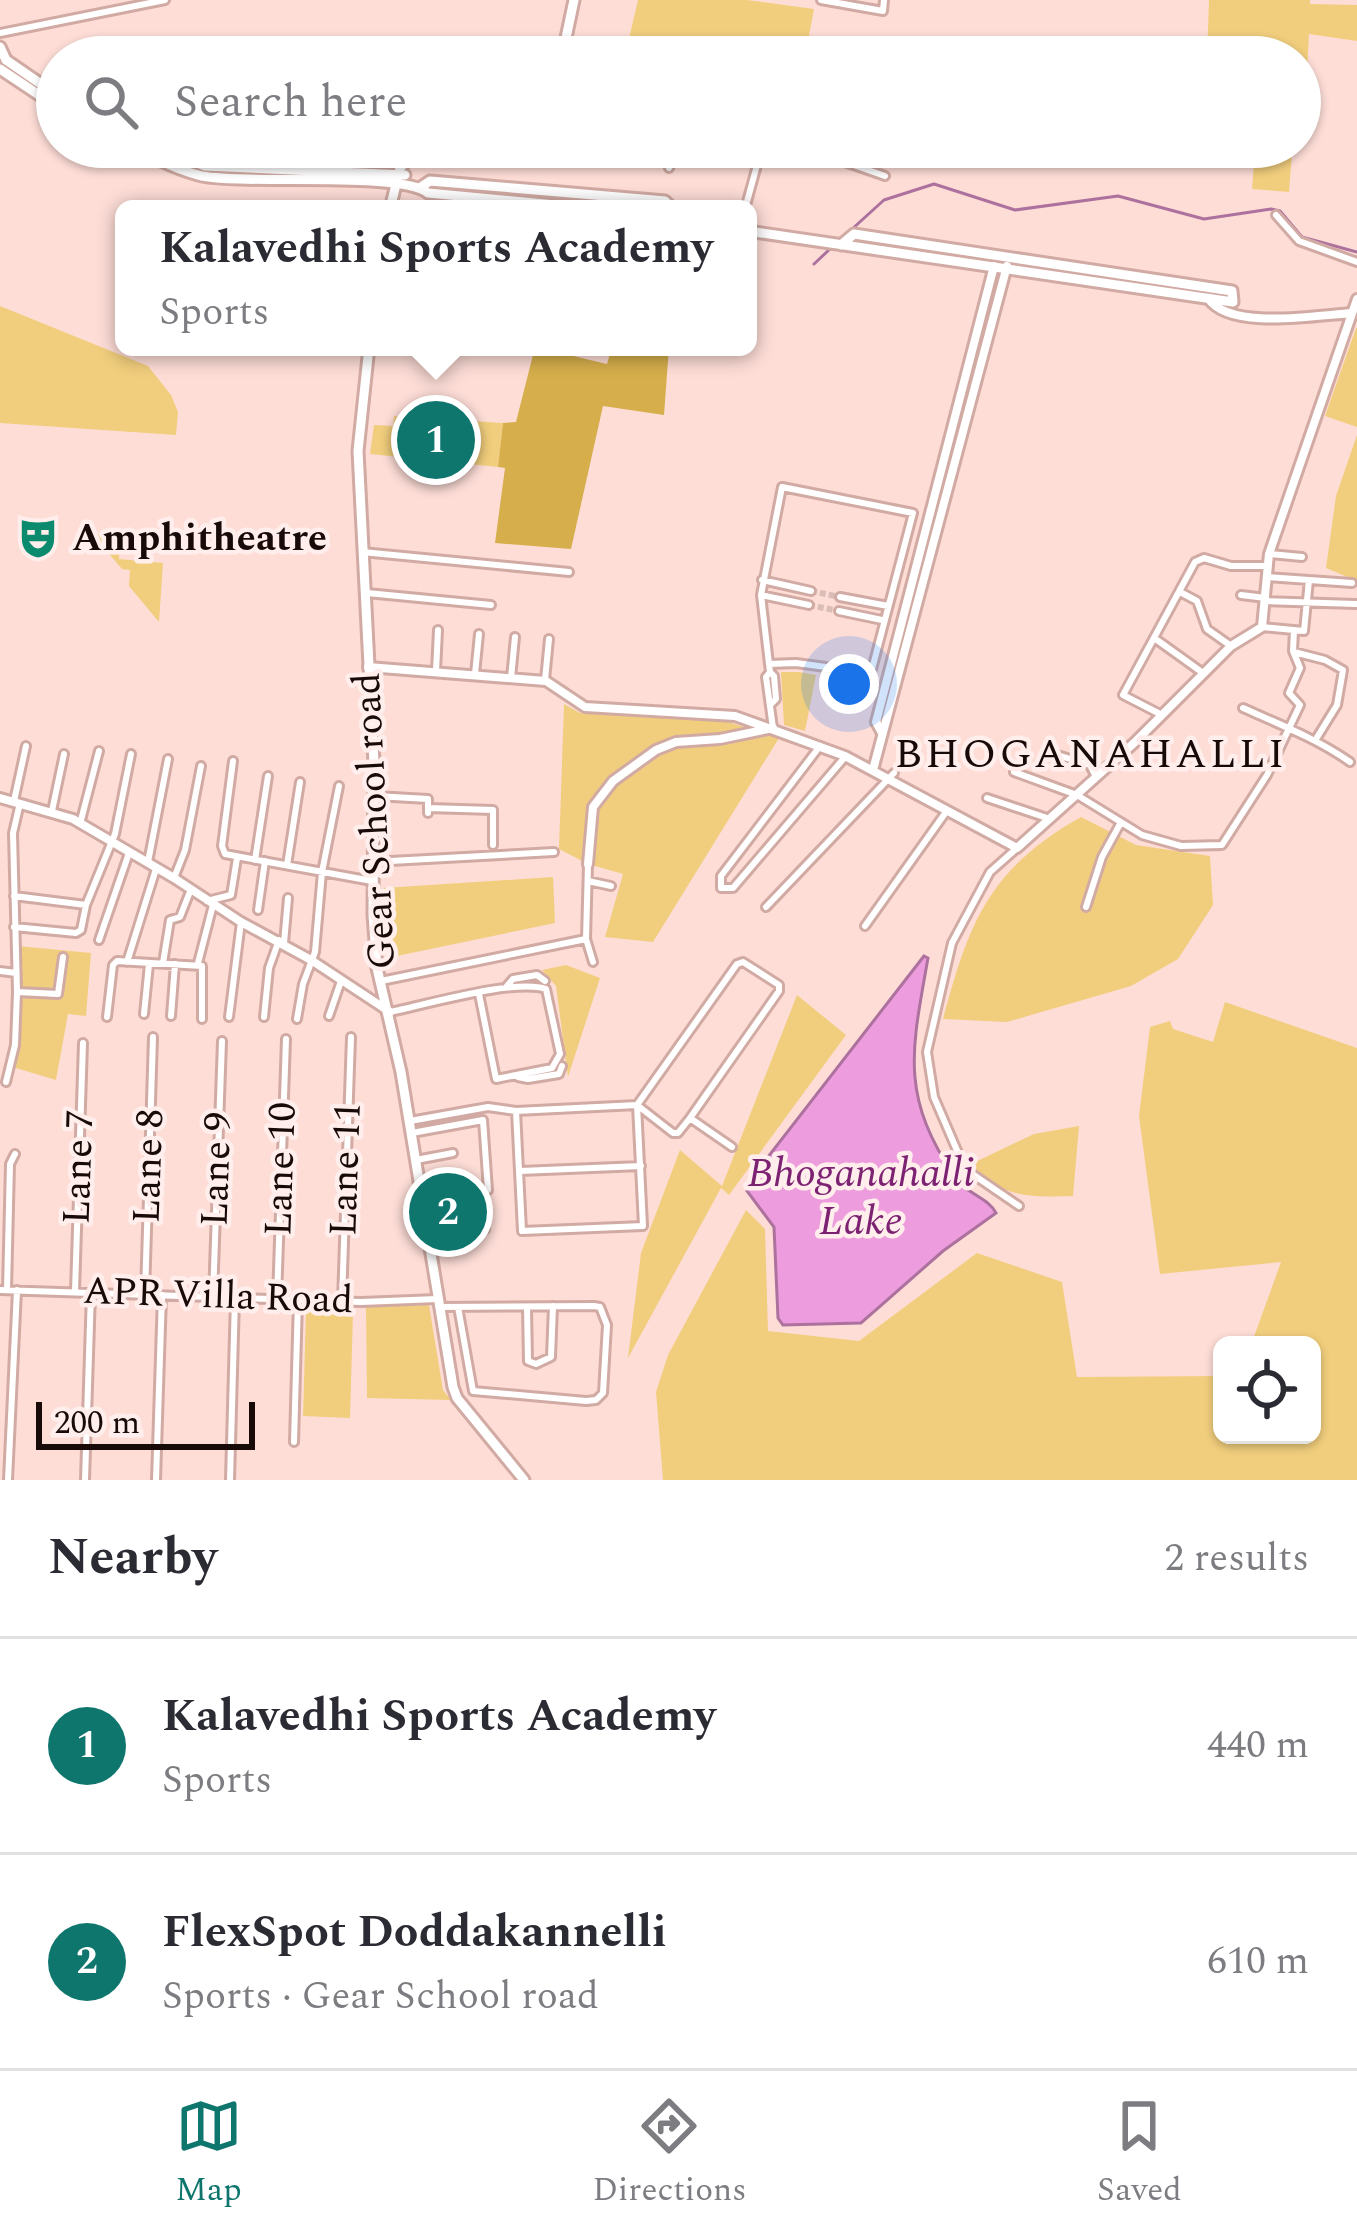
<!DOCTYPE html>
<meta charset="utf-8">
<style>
body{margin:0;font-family:Spectral,serif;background:#f7f7f7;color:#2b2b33}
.controls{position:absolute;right:36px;bottom:36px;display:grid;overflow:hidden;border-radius:18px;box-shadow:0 3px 9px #0004}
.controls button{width:108px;height:108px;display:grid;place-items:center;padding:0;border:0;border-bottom:3px solid #e1e1e2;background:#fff;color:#2b2b33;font:60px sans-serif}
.scale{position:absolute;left:36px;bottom:30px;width:219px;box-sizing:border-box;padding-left:12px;border:6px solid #170a08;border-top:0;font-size:33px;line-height:42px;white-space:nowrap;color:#170a08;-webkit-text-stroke:9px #ffeeeb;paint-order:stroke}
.you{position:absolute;left:849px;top:684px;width:42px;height:42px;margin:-30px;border:9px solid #fff;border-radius:50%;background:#1a73e8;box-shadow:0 0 0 18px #1a73e833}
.badge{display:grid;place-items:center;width:78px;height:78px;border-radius:50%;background:#0f766e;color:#fff;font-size:39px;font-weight:700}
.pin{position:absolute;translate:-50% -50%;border:6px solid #fff;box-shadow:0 3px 12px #0006}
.popup{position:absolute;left:115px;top:200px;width:642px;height:156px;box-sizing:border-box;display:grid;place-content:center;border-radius:18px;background:#fff;filter:drop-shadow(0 3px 9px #0005);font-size:39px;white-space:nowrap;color:#7c7c81}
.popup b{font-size:45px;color:#2b2b33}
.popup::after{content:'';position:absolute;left:50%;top:100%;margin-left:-24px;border:24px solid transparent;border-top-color:#fff}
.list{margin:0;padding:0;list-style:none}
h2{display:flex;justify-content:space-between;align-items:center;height:156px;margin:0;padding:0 48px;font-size:51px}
h2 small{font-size:39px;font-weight:400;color:#7c7c81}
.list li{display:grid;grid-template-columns:78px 1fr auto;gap:36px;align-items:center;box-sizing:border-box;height:216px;padding:0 48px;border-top:3px solid #e1e1e2}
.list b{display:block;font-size:45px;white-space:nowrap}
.list p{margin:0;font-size:39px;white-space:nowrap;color:#7c7c81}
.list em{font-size:39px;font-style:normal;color:#7c7c81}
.icon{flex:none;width:66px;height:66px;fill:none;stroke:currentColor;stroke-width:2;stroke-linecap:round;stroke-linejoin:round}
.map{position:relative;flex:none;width:1357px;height:1480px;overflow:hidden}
.search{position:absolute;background:#fff;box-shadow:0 3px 9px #0004;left:36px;right:36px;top:36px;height:132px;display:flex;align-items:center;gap:30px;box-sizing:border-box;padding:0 42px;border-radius:66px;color:#7c7c81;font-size:45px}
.sheet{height:588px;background:#fff}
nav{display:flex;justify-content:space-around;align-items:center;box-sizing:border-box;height:168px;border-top:3px solid #e1e1e2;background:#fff;font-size:33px;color:#7c7c81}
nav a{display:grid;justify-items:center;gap:6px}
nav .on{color:#0f766e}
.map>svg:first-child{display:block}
.green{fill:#f1ce7d}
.forest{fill:#d6ae4b}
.water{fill:#ed9dde;stroke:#ad719e;stroke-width:3}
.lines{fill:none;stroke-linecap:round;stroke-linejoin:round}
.stream{stroke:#ad719e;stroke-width:3}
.minor-tunnel{stroke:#dbbdb8;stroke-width:6;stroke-dasharray:6 3;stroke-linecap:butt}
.minor-casing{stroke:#d1aaa3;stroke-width:12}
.tertiary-casing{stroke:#d1aaa3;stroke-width:14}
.secondary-casing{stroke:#d1aaa3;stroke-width:15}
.primary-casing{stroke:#d1aaa3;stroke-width:15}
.minor{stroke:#fff;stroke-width:6}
.tertiary{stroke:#fff;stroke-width:8}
.secondary{stroke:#fff;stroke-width:9}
.primary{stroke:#fff;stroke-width:9}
.labels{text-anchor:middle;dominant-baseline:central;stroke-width:9;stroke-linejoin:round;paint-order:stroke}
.poi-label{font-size:39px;font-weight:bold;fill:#170a08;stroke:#ffeeeb;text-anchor:start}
.street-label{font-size:39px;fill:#170a08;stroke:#ffeeeb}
.neighbourhood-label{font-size:42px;letter-spacing:3px;fill:#170a08;stroke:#ffeeeb}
.water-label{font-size:42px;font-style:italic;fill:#7d2272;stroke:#ffeeeb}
</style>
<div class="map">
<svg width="1357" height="1480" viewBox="0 0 1357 1480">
<rect width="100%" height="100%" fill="#feddd7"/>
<path class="green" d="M638,0H747L814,9L805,57H718L628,43Z
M1209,0H1310V4L1357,5V41L1309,34L1306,92L1300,91V57H1207Z
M1255,149L1292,152L1289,192L1252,189Z
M0,306L148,366L171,395L178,412L176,435L0,423Z
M1356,328H1357V427L1325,416Z
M394,416L503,423L498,467L370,454L374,425L393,426Z
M1357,435V581L1326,568L1336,496Z
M92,534L120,536L119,559L163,563L159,622L129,586L130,570L122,569Z
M799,672L816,675L805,731L784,725L781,672Z
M564,704L580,713L722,720L779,738L653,942L605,937L623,874L588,864L559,849Z
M1081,817L1136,845L1210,856L1213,905L1178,959L1131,986L1007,1022L943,1019C969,922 989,869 1081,817Z
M553,877L555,923L392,957L393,909L384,908V888Z
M18,946L91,953L86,1016L68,1014L56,1080L16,1068Z
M566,965L600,978L568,1077L556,986L542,970Z
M797,995L846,1035L729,1195L721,1188L628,1358L641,1253L680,1150L722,1186Z
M1225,1002L1357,1048V1480H663L656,1392L668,1355L746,1210L765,1229L768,1331L859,1341L977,1253L1062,1282L1077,1377L1222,1376V1435H1312V1345H1251L1281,1262L1160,1274L1139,1116L1150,1027L1170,1021L1173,1029L1213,1042Z
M1079,1126L1073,1196C1027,1197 1005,1199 971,1164L1034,1134Z
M429,1305L443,1390L451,1400L367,1398L366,1307Z
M306,1312L353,1314L350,1418L303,1416Z"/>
<path class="forest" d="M535,347L607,364L612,347H669L664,415L603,406L571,549L495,543L505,468L498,467L503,423L516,422Z"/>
<path class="water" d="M924,956L928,958C912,1049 899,1095 955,1177C966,1194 989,1198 996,1213L943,1251L861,1323L783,1325L778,1318L774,1227L747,1191L764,1162Z"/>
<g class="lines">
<path class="stream" d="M851,230L884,200L934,184L1015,210L1118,196L1204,219L1271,209L1280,211L1302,237L1357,252
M814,264L831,248"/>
<path class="minor-tunnel" d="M811,591L840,597
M809,605L839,611
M436,1212L451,1210L457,1234"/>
<g class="minor-casing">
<path id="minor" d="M821,0L883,11L884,0
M0,33L165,0
M802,147L885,176
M669,168L676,147
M745,209L762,147
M1276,215L1299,241L1357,262
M362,552L569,572
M1270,554L1302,557
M1267,577L1352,583
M762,580L811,591
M1180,592L1197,601L1207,629L1231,646
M367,593L491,605
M761,595L809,605
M1241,595L1266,598
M840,597L888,606
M1266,601L1356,604
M839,611L882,620
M1262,627L1304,631L1309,580
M1157,640L1203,673
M1294,652L1325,660L1343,670L1337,705L1316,739
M769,664L796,663L871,673L913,513L782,487L761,595L769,664L770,672L774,676L776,699L771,704
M436,671L438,630
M770,672L766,677L773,728
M475,674L479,634
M511,678L515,637
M545,680L549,639
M1243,708C1281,725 1317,739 1350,762
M1162,715L1123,695L1195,562L1204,558L1231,566H1268
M820,746L721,876V888H733L845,757
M1054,754L1090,765L1096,777
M233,761L222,846L225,854L372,881
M1014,772L1077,795L1142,835L1181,846L1222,845L1267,775L1300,705L1289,693L1300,668L1293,651L1294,630
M375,796L428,799V813
M987,798L1050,819
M14,801L26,746
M428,808L493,810V845
M52,811L64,754
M80,824L99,751
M1017,848L990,872L952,943L927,1052L934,1097L965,1169L1019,1206
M255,860L268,776
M148,862L168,759
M372,862L554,852
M287,865L300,782
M174,878L185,850L201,766
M588,881L611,886
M14,896L86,905
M207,901L231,895L237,858
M766,907L894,773
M1086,907L1102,857L1120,824
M258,910L265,861
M865,926L946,812
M14,927L76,933L81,930L86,905L115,834L131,754
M586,939L593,962
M99,940L129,853
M284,943L288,898
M127,962L156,869
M743,962L779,985V991L690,1118L678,1133H673L637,1105L737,964Z
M163,963L170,920L180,917L191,889
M198,963L213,905
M0,971L16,973
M381,981L586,939L588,864
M507,986L513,979L537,975L545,981
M17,992L58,994L63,957
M390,1012C425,1005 516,978 546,989L560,1054L552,1068L496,1079L479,994
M144,1014L149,964
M171,1016L175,964
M329,1016L341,981
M107,1017L113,965L117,961L202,966V1019
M229,1017L241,922
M264,1017L269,968L279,940
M297,1019L303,984L315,952L322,872L339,786
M518,1077L528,1079L559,1074L562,1066
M6,1082L15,1045L17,992L13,833L20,803
M690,1118L732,1147
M410,1121L488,1107L516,1111L522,1231L643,1226L637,1105L516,1111
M412,1133L483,1120L488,1190L424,1202
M416,1160L453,1153
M520,1171L641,1166
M430,1239L485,1229
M0,1290L361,1302L437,1299
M7,1290L10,1164L15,1154
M75,1291L83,1043
M145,1294L153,1037
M213,1297L222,1041
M277,1299L286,1039
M342,1301L351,1037
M439,1307C491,1307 543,1306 594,1306L600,1307L607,1325L603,1393L596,1400L586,1401L473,1391L458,1307
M527,1307L528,1361L536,1364L551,1357L553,1306
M294,1442L298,1300
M8,1480L17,1290
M85,1480L91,1292
M156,1480L162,1295
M230,1480L235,1298"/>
</g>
<g class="tertiary-casing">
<path id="tertiary" d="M1208,298C1229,331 1318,315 1352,313
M368,667L546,681L585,707L735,716L845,756L1017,848L1134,743L1231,646L1262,627L1269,554L1357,299
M882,733L876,722L994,266
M873,770L1007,266
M0,798L73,819L174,878L241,922L311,960L390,1012
M588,864L593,807L613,781L656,750L676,742L720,739L773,728"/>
</g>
<g class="secondary-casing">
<path id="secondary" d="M562,57L574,0
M390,209L400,168L420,147
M369,347L358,451L374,763L373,915L377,968L401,1072L453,1387L457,1398L524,1480"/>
</g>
<g class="primary-casing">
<path id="primary" d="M0,47L6,60L57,95
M0,69L57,107
M132,147C155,158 177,170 202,176C247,185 401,171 428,193L598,209
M157,147L205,166L405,175
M421,187L430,181L665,201L673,209
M748,231L1233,302L1232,291L854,234L841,245"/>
</g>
<use href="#minor" class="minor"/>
<use href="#tertiary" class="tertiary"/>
<use href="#secondary" class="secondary"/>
<use href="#primary" class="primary"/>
</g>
<defs>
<g id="theatre-bare" transform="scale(3.24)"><path d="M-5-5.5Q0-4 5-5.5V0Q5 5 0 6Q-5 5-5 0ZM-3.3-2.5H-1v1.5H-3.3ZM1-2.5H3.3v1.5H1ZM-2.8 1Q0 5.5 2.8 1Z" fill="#0b8a6d" stroke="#ffeeeb" stroke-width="2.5" paint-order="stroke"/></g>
</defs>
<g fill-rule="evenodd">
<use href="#theatre-bare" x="38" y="538"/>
</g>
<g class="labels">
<g class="poi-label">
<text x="72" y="538">Amphitheatre</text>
</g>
<g class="street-label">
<text transform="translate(375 821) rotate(-93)">Gear School road</text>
<text transform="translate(149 1166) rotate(-88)">Lane 8</text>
<text transform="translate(79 1167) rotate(-88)">Lane 7</text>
<text transform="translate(217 1169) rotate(-88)">Lane 9</text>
<text transform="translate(281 1169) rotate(-88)">Lane 10</text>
<text transform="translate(346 1169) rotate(-88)">Lane 11</text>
<text transform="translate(218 1296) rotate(2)">APR Villa Road</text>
</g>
<g class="neighbourhood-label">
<text x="1091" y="754">BHOGANAHALLI</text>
</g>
<g class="water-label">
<text x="861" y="1173">Bhoganahalli<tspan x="861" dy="48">Lake</tspan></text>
</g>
</g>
</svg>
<div class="controls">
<button><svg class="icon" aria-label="locate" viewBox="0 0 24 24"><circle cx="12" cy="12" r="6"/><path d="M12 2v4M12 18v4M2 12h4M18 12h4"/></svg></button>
</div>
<div class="scale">200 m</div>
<div class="you"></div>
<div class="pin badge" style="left:436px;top:440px">1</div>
<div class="popup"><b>Kalavedhi Sports Academy</b>Sports</div>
<div class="pin badge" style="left:448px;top:1212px">2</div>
<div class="search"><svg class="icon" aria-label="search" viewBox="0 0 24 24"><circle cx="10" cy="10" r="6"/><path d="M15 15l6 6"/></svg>Search here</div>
</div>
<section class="sheet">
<h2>Nearby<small>2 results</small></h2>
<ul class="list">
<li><span class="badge">1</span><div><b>Kalavedhi Sports Academy</b><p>Sports</p></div><em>440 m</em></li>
<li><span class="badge">2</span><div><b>FlexSpot Doddakannelli</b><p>Sports · Gear School road</p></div><em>610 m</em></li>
</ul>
</section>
<nav>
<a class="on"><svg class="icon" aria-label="map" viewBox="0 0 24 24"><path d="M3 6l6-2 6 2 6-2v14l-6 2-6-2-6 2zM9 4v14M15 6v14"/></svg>Map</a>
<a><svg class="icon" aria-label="directions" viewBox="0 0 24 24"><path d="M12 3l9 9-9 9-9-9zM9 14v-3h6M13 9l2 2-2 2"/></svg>Directions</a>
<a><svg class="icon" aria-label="saved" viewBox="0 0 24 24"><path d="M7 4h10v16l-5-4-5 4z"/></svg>Saved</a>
</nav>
